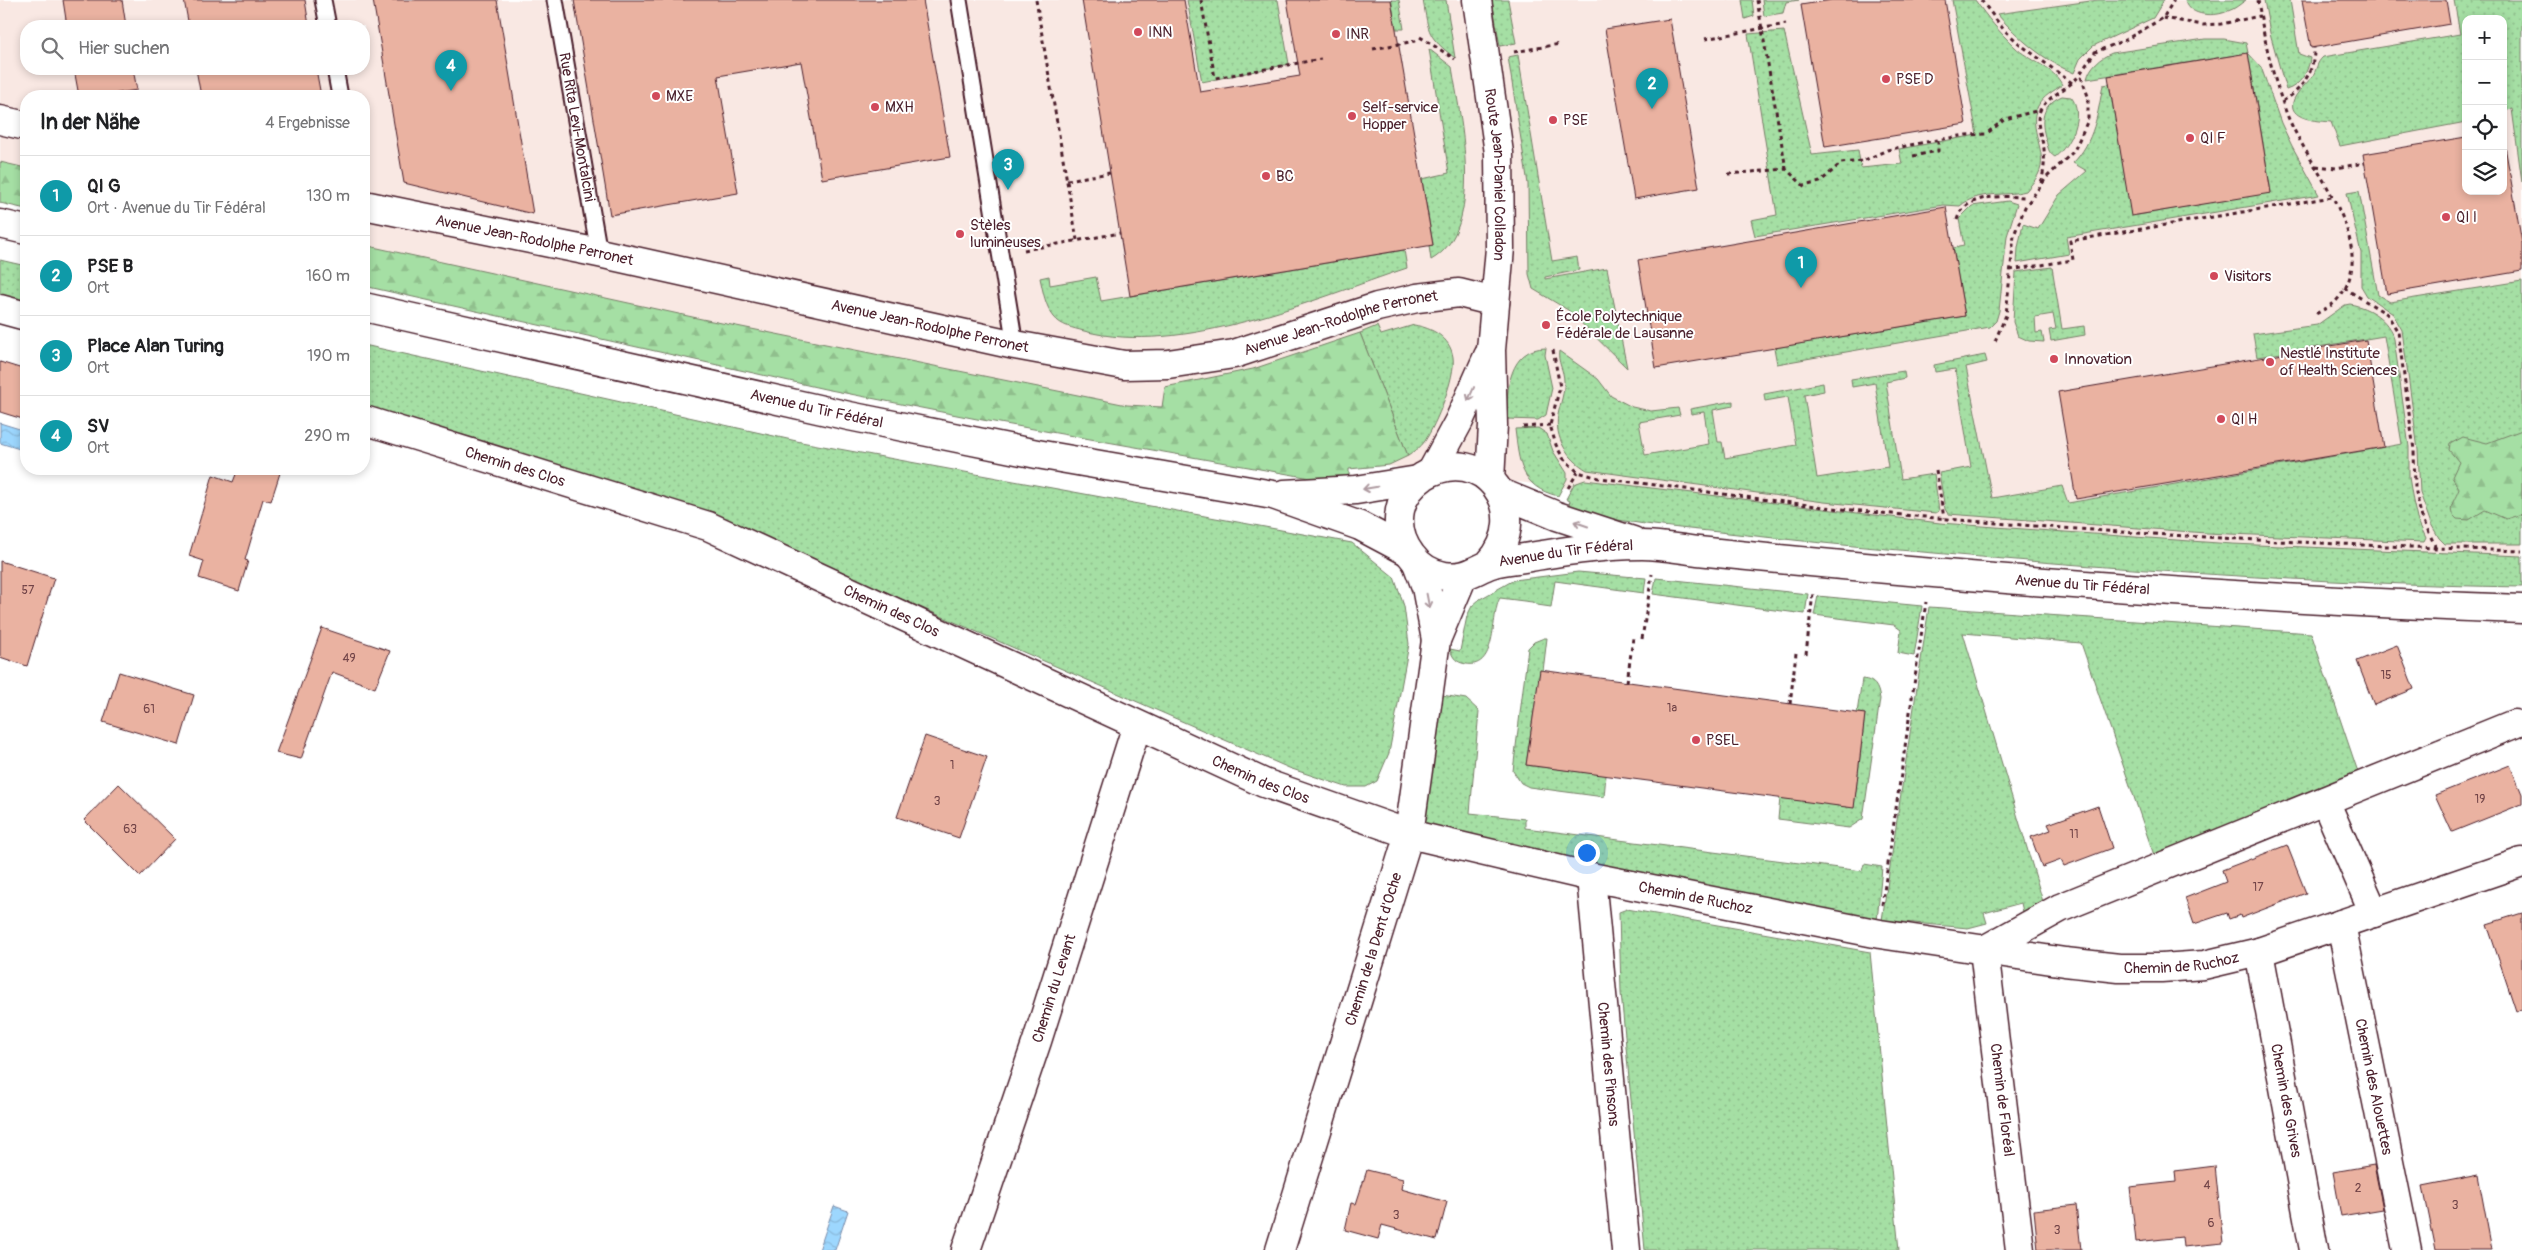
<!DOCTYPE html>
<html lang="de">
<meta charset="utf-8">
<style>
body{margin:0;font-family:Pangolin,sans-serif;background:#f6f6f6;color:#202124}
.controls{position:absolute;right:15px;top:15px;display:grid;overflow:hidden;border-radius:10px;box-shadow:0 2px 8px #0003}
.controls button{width:45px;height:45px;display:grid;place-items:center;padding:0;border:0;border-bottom:1px solid #e0e0e0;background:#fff;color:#202124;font:25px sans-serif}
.you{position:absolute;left:1586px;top:852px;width:18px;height:18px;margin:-12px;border:4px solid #fff;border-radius:50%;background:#1a73e8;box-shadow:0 0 0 8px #1a73e833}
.badge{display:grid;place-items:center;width:32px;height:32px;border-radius:50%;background:#d1495b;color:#fff;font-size:16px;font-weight:700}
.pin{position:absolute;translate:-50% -41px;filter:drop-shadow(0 1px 2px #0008)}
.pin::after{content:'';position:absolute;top:26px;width:18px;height:15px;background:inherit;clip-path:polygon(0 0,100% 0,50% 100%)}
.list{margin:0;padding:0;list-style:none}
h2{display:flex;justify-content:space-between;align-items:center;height:65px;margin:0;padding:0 20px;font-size:21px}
h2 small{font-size:16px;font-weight:400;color:#757577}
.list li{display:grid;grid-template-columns:32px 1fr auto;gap:15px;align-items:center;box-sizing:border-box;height:80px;padding:0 20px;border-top:1px solid #e0e0e0}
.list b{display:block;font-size:19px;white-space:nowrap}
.list p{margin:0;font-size:16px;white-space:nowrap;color:#757577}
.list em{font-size:16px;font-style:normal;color:#757577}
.icon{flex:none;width:28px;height:28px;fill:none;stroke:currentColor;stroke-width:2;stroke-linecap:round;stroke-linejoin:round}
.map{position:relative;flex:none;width:2522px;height:1250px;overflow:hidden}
.search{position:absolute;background:#fff;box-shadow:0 2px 8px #0003;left:20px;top:20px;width:350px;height:55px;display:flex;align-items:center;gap:12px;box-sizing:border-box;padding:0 18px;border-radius:20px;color:#757577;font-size:19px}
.panel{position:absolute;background:#fff;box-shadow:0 2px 8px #0003;left:20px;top:90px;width:350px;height:385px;border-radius:20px}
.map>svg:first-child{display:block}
.built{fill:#f9e8e3;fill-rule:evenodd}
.grass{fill:url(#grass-dots);stroke:#787f68}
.forest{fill:url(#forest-firs);stroke:#787f68}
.water{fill:url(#water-waves);stroke:#7c8daa}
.building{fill:#eab2a1;stroke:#4a1f2b}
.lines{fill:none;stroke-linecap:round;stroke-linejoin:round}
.service-casing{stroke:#4a1f2b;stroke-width:19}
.minor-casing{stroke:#4a1f2b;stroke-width:31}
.secondary-casing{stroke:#4a1f2b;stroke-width:31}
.path{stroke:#4a1f2b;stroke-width:3;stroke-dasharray:4 4;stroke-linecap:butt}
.service{stroke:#fff;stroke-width:15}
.minor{stroke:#fff;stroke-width:28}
.secondary{stroke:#fff;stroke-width:28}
.oneway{stroke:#ae9aa0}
.poi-dot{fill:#d1495b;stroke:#fff;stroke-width:2}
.labels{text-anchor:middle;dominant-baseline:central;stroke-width:4;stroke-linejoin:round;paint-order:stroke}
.number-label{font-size:12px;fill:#724448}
.poi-label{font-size:15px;fill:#4a1f2b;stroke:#fff;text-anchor:start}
.street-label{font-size:15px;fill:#4a1f2b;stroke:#fff}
</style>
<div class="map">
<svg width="2522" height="1250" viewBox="0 0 2522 1250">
<defs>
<pattern id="grass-dots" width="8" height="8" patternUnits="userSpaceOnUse" patternTransform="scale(1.25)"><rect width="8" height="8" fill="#a5dfa4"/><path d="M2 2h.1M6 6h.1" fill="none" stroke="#90bf8d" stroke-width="1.8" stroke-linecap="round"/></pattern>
<pattern id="forest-firs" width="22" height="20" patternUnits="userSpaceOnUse" patternTransform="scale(1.25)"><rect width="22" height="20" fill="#a5dfa4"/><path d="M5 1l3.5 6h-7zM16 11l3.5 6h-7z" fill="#90bf8d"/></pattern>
<pattern id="water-waves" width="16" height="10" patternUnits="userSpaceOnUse" patternTransform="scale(1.25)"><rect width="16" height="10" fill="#9dd7fe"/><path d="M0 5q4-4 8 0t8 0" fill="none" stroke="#89b8da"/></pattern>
</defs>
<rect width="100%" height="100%" fill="#fff"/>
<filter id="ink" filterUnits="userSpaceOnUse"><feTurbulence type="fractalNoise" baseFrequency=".02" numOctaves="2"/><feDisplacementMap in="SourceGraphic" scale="10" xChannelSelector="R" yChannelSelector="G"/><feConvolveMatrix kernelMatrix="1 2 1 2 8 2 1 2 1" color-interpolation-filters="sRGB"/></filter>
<g filter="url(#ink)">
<path class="built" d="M0,0H2522V571L2160,560L1148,437L364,278V96H26V202L0,196ZM2466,19H2503V191H2466ZM26,26H364V69H26Z"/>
<path class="grass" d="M1187,0H1278L1289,64L1202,82Z
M1391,0H1399L1404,29H1396Z
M1423,0H1446L1455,58C1427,36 1429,34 1423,0Z
M1492,0H1508L1516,43L1500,46Z
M1742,0H1752L1754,16L1745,19Z
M1762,0H1799L1786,2L1783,13L1764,16Z
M1952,0H1975C1987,17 1999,32 2015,47C2028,60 2055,68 2062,85C2054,91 2043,96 2038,106C2026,128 2050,153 2038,175C2035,181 2030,186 2026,191C2003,197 1979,190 1960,206L1944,205L1755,236L1751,220L1777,215L1748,34L1784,31L1812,155L1858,150L1861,168L1902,164L1899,149L1977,135Z
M2098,0H2164L2153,18L2093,46L2080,59L2074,73C2044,61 2018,38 1997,14Z
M2185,0H2246C2240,4 2235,9 2228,11C2216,17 2189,17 2185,0Z
M2264,0H2290L2299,54L2310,58C2309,71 2300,86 2286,90L2270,33Z
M2454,0H2522V182L2512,109L2503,111V19H2466V122L2340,146L2331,122C2320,121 2285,120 2294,99C2298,91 2306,84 2312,77C2317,70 2316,63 2323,57L2460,34Z
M2205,39H2224L2246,43L2248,53L2261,67L2281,123L2292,146L2319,195L2066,237L2069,254L2017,263L2018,248L2023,224L2038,229L2059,195L2087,171L2073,163C2094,142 2098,113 2103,85L2109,84L2132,216L2271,192L2248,53L2087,79C2090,66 2100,58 2112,53Z
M1429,49L1452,67C1460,118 1487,229 1431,260L1429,246L1433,245L1422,179L1449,173Z
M1518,55L1552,261L1577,257L1579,270L1545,277V279L1607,268L1627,368L1568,310L1533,289L1529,274L1528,184L1508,57Z
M2062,96L2071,97C2085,113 2070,146 2055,157C2048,153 2048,147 2046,140C2040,121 2041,105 2062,96Z
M2359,191L2378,295L2390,302L2522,281V544H2445L2439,538L2431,524L2420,493L2418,450L2402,330L2393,314L2367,296L2361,286V253L2347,193Z
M2008,201L2017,204L2007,236L1999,311L1996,321L1990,327L1777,364L1774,348L1965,316L1953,248L1964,246L1959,219L1972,206Z
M1404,250L1407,268C1314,299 1182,357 1084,331C1073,328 1061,326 1054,317C1045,306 1043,291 1040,278L1049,276L1050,285L1096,277L1101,301Z
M0,260L26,266V304L0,297Z
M2052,267L2062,329L2084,326L2085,335L2051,341L2049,330L2056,329L2053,314L2035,317L2036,333L2042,332L2044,342L2029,341L2018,336L2013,322L2016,272Z
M2350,304C2370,308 2388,319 2394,339L2409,447V477L2413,501L2417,519L2426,538L2424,542L2206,533L1948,514L1945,509L1939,473L1971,467L1955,369L1935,372L1934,365L1985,355L1987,362L1966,367L1992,498L2062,486L2068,503L2402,444L2384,336L2257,357L2253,334L2317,325L2345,305Z
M1414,325C1432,328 1450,337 1453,357C1456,377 1436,424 1425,441C1421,447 1414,452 1408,456L1360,333L1377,326L1381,335Z
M364,345L801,442L1352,543L1394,577L1404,606L1409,644L1389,753L1377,781L1366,787H1346L1289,768L771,542L524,457L364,406Z
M1546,348L1545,355L1552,388L1546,415L1538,420L1507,419C1506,390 1509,348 1546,348Z
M1559,351L1598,379L1611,396L1632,407L1651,411L1678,408L1680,415L1639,422L1645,455L1709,444L1704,412L1691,414L1690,409L1733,401V406L1713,410L1718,442H1722L1725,458L1796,445L1788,397L1765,401L1764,394L1823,383L1824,391L1804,395L1817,478L1888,467L1875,383L1852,387L1851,379L1904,371L1905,378L1886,382L1901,479L1934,474L1939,511L1936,513L1824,502L1587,470C1568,459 1554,438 1558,415C1560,404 1565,392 1564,381C1564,370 1557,362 1559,351Z
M1538,428L1547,434L1553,451L1567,473V479L1558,496C1520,487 1519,462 1515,429Z
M1585,480L1940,523L2232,544L2522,556V587C2318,584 2114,569 1911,551C1847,546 1783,539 1719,532C1668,527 1617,522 1567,510L1570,501L1566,499L1574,484Z
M1578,572L1646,578L1644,593L1555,581L1551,607L1537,605L1532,602L1500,598C1490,614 1499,674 1462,663C1455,661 1452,656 1450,649L1460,651L1467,616L1472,606L1480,599L1514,580Z
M1656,578L1808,594L1805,614L1653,594Z
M1818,596L1922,606L1914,656L1898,653L1901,630L1894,625L1814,615Z
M1929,607L2311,633L2360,778L2156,861L2081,643L1963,633L2044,905L2023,912L2021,903L1984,913L1987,923L1968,928L1882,920Z
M1544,638H1547L1543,671H1540L1526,765L1606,775L1604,797L1529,787L1521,783L1513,771L1528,648L1534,642Z
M1862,679C1875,680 1878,687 1880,699L1863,819L1849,828L1778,819L1780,798L1854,807L1865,714L1857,713Z
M1442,695L1466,699L1479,711L1470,813L1525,819V828L1862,871L1864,864L1882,867L1877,922L1424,828Z
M1627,909L1870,952L1899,1250H1645L1621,993L1619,912Z"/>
<path class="forest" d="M0,162L26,168V209L0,203Z
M364,245L697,318L1127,405L1162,407L1165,387L1253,369L1360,333L1408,456L1389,465L1349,469V479L1322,480L977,419L825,389L364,286Z
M2522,430V514L2506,519L2485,510L2469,520L2457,519C2445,509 2455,501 2459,489L2452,477L2459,462L2449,450L2450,444L2463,437L2487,443Z"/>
<path class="water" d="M0,423L26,431L23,450L0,443Z
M834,1206L848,1211L835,1250H819Z"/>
<path class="building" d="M63,0H122L126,26H67Z
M184,0H305L309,26H189Z
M373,0H497L533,214L404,183Z
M574,0H923L950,157L822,179L801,62L718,76L738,193L610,215Z
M1082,0H1184L1200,92L1300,76L1287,0H1391L1433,245L1130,296Z
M1832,0H1945L1966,124L1825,147L1801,5Z
M2302,0H2446L2450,24L2311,48Z
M1670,19L1699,188L1634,199L1605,29Z
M2248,53L2271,193L2131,216L2108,76Z
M74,69H133L137,90L100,96H79Z
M196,69H316L321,96H201Z
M2503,135L2522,243V271L2387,294L2363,154L2466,137V191H2503Z
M1946,207L1965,316L1656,368L1638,260Z
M2366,340L2384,447L2076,499L2058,392Z
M0,362L26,370V420L0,412Z
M238,469H266L280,473L271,501L263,499L245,560L248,561L239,591L199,578L204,561L189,556L213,475L233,482Z
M0,561L54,578L27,666L0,657Z
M322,628L390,651L375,688L332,672L301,759L276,753Z
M2397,645L2414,689L2374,705L2357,661Z
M1540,670L1865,714L1854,808L1526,765Z
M119,672L194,695L179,745L103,722Z
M925,736L987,757L959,838L897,817Z
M2510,765L2522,794V804L2452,832L2435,795Z
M119,784L175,839L140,876L84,820Z
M2098,806L2112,848L2064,866L2061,860L2042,867L2031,837L2051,830L2048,824Z
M2287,845L2306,893L2241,918L2240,915L2229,919L2227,913L2194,924L2185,898L2226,882L2222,870Z
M2522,913V1010L2516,1011L2487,924Z
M2374,1165L2383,1209L2341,1216L2333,1172Z
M2215,1166L2223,1243L2183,1247L2182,1237L2136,1242L2130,1187L2176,1182L2175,1171Z
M1367,1170L1403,1179L1401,1189L1447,1202L1437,1240L1382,1225L1378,1239L1345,1230L1351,1203L1356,1204Z
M2478,1175L2492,1250H2436L2423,1186Z
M2076,1205L2081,1250H2038L2034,1210Z"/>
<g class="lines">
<g class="service-casing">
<g id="service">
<path d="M323,0L328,26"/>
<path id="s1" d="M555,0L599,253"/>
<path d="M959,0L1015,345"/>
<path d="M335,69L340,96"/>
</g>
</g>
<g class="minor-casing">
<g id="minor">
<path id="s2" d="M1477,0L1499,153L1500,248L1491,350L1493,425L1490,480"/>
<path d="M0,120L26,126"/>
<path id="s3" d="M364,205L599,253L1015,345L1124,365L1168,364L1234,354L1377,307L1417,298L1459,293L1495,302"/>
<path d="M0,309L26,316"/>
<path id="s4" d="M364,420L708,526L1264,783L1409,834L1591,877L1880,934L2065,962L2119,968H2161L2204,965L2259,952L2522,862"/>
<path d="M1432,471L1459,421L1488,356"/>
<path d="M1417,563L1426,587L1436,640"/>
<path d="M2325,801L2374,913"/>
<path id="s5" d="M1591,877L1626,1250"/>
<path id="s6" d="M2341,924L2407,1250"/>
<path id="s7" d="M2259,952L2314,1250"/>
<path id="s8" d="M966,1250L1037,1041L1137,725"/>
<path id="s9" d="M1280,1250L1409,834L1436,640L1463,576"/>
<path d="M2020,1250L1984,950L2060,908L2514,724"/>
</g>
</g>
<g class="secondary-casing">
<g id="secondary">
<path d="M0,224L26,230"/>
<path id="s10" d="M364,307L849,416L1037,454L1273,495L1360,526L1407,551"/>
<path d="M1501,493L1557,516L1633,541"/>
<path d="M1284,494L1356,490L1418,480"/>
<path id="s11" d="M1489,564C1537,511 1481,440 1424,476C1412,484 1403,496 1400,510C1397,526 1401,542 1411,555C1419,566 1431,574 1445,576C1466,579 1474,570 1491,564C1499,561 1509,560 1518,559C1559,552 1601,545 1642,545C1661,545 1680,549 1698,551C1972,579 2247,599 2522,609"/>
</g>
</g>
<path class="path" d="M1036,0L1077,240
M1201,0L1215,78L1321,59
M1757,0L1786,169
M1981,0L2004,30L2021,45L2072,83
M2258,0C2264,40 2273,79 2288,117C2309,168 2386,249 2335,302C2330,307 2322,310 2316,314
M2163,18L2203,25L2221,24L2260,16
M1420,37L1455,59
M1705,39L1786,24
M1373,49L1420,40
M1514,52L1560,44
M2283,101C2303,89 2315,70 2314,47
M1913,156L1938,151V140
M2316,166L2336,168L2365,163
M1728,174L1786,169L1804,186L1820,182L1841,163L1863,161L1887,150L1915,144L1966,135L1986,134L2005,119L2040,110
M1067,180L1110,173
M2041,183C2044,172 2045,161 2044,149C2042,136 2033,120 2042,107C2053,93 2068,89 2080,75
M1957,220C1964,194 2001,196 2024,197
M1024,250L1120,233
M2010,270L2073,260L2070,241L2332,197
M2344,288L2387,314L2398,332L2414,450L2415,488L2421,515L2436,548
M1995,341L2006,315L2014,235L2025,207L2047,177L2074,151L2088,120V96L2080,74L2095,52L2125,40L2163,18L2174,0
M1553,350L1560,387L1550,425L1556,445L1563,458L1578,472L1599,478C1693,489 1787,504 1881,513C2094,533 2308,544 2522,551
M1523,427L1550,425
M1936,470L1944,518
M1568,488L1578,472
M1642,639L1652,574
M1806,654L1813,593
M1627,682L1633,638
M1790,704L1796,653
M1882,905L1926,602"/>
<use href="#service" class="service"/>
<use href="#minor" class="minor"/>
<use href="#secondary" class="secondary"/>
</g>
<defs><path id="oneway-shaft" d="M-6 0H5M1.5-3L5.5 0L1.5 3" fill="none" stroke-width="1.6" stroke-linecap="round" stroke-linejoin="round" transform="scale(1.25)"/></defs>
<g class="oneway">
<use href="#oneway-shaft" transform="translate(1471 394) rotate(114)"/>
<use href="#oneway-shaft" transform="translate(1370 488) rotate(171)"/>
<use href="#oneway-shaft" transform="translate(1581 524) rotate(-161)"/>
<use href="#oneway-shaft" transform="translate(1428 601) rotate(79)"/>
</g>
</g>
<g class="poi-dot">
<circle cx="1138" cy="32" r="5"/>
<circle cx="1336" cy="34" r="5"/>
<circle cx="1886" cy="79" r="5"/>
<circle cx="656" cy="96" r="5"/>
<circle cx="875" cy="107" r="5"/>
<circle cx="1352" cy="116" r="5"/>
<circle cx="1553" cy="120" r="5"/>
<circle cx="2190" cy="138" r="5"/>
<circle cx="1266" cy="176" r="5"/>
<circle cx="2446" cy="217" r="5"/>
<circle cx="960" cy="234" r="5"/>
<circle cx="2214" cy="276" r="5"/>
<circle cx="1546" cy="325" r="5"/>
<circle cx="2054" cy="359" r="5"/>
<circle cx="2270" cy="362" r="5"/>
<circle cx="2221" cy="419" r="5"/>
<circle cx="1696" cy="740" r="5"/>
</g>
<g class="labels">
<g class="number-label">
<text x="28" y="590">57</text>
<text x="349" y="658">49</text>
<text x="2386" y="675">15</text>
<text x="1672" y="708">1a</text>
<text x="149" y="709">61</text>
<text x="952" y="765">1</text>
<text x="2480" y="799">19</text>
<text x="937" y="801">3</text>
<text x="130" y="829">63</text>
<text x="2074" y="834">11</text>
<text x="2258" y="887">17</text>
<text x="2207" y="1185">4</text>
<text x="2358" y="1188">2</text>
<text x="2455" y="1205">3</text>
<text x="1396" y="1215">3</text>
<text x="2211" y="1223">6</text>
<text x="2057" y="1230">3</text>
</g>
<g class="poi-label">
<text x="1148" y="32">INN</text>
<text x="1346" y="34">INR</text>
<text x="1896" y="79">PSE D</text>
<text x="666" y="96">MXE</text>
<text x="885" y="107">MXH</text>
<text x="1362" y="107">Self-service<tspan x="1362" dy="17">Hopper</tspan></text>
<text x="1563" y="120">PSE</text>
<text x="2200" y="138">QI F</text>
<text x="1276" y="176">BC</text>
<text x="2456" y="217">QI I</text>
<text x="970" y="225">Stèles<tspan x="970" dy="17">lumineuses</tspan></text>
<text x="2224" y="276">Visitors</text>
<text x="1556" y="316">École Polytechnique<tspan x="1556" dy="17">Fédérale de Lausanne</tspan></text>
<text x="2280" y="353">Nestlé Institute<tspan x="2280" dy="17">of Health Sciences</tspan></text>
<text x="2064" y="359">Innovation</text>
<text x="2231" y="419">QI H</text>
<text x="1706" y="740">PSEL</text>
</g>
<g class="street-label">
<text stroke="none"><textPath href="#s1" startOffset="129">Rue Rita Levi-Montalcini</textPath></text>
<text stroke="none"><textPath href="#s2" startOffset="176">Route Jean-Daniel Colladon</textPath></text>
<text stroke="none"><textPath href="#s3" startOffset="174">Avenue Jean-Rodolphe Perronet</textPath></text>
<text stroke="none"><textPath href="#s3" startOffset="999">Avenue Jean-Rodolphe Perronet</textPath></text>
<text stroke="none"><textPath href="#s3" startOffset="579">Avenue Jean-Rodolphe Perronet</textPath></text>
<text stroke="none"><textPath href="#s10" startOffset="464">Avenue du Tir Fédéral</textPath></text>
<text stroke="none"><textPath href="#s4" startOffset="158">Chemin des Clos</textPath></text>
<text stroke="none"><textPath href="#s11" startOffset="420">Avenue du Tir Fédéral</textPath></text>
<text stroke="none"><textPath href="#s11" startOffset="939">Avenue du Tir Fédéral</textPath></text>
<text stroke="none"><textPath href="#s4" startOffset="562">Chemin des Clos</textPath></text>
<text stroke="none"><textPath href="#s4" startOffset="968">Chemin des Clos</textPath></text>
<text stroke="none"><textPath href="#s4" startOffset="1420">Chemin de Ruchoz</textPath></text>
<text stroke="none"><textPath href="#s9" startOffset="315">Chemin de la Dent d'Oche</textPath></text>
<text stroke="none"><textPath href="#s4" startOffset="1912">Chemin de Ruchoz</textPath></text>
<text stroke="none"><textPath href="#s8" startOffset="276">Chemin du Levant</textPath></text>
<text stroke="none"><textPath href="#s5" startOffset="188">Chemin des Pinsons</textPath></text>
<text stroke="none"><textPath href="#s6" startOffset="166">Chemin des Alouettes</textPath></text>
<text transform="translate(2002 1100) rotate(83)">Chemin de Floréal</text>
<text stroke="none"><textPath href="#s7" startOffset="151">Chemin des Grives</textPath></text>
</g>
</g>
</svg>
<div class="controls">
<button>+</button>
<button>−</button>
<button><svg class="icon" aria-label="locate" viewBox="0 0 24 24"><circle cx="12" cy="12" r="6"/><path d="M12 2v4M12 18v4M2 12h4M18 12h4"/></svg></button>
<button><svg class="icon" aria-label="layers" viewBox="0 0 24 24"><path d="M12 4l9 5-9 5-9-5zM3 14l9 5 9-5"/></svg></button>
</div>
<div class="you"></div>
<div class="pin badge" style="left:1801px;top:288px;background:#0f9aa8">1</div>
<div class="pin badge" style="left:1652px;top:109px;background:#0f9aa8">2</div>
<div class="pin badge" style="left:1008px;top:190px;background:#0f9aa8">3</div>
<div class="pin badge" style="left:451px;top:91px;background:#0f9aa8">4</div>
<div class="search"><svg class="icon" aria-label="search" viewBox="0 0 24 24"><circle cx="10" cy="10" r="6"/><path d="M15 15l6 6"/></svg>Hier suchen</div>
<section class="panel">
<h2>In der Nähe<small>4 Ergebnisse</small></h2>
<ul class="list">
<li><span class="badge" style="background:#0f9aa8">1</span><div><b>QI G</b><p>Ort · Avenue du Tir Fédéral</p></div><em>130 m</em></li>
<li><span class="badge" style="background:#0f9aa8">2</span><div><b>PSE B</b><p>Ort</p></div><em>160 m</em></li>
<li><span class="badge" style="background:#0f9aa8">3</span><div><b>Place Alan Turing</b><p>Ort</p></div><em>190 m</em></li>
<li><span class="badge" style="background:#0f9aa8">4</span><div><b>SV</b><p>Ort</p></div><em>290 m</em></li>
</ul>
</section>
</div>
